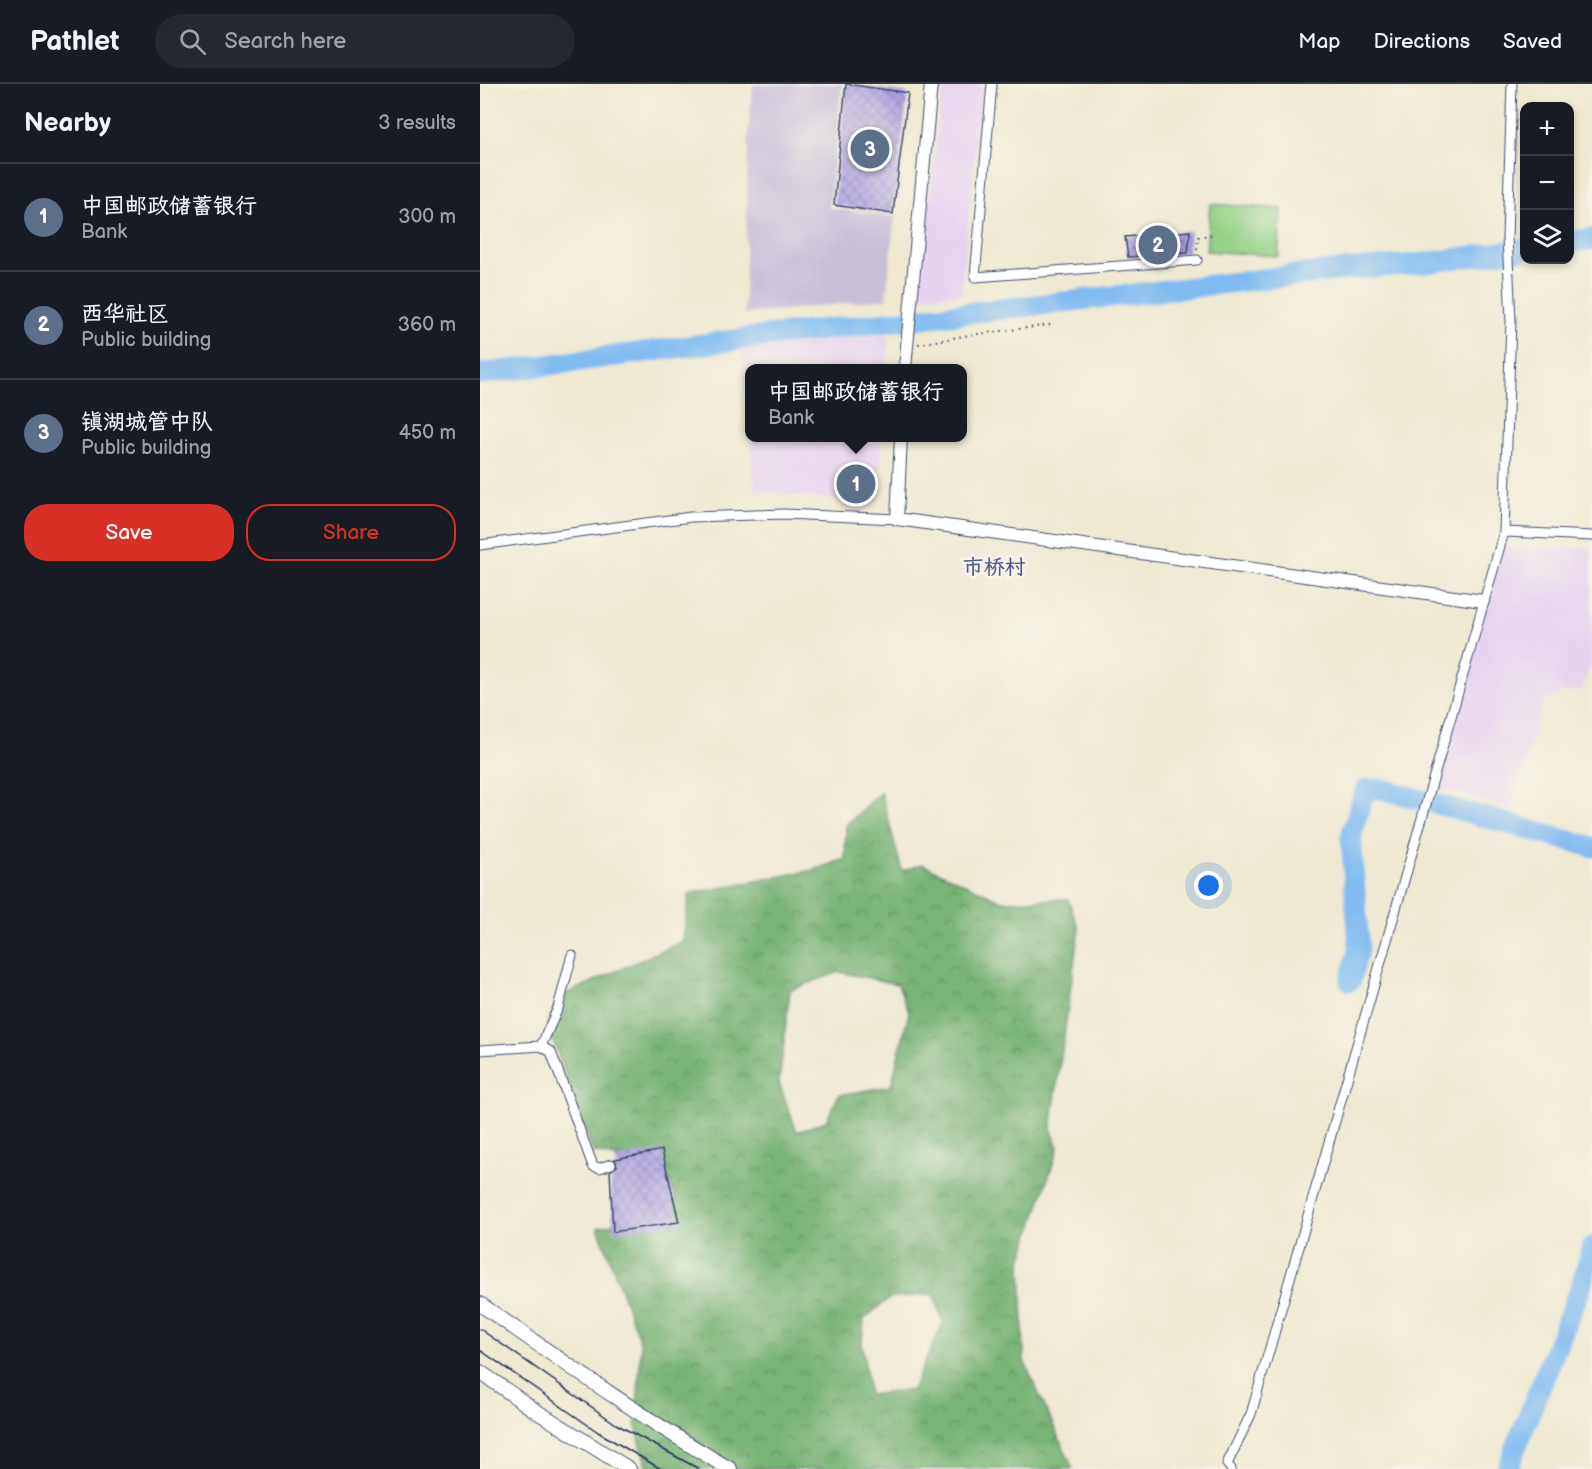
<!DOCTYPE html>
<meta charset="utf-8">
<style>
body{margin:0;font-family:"Balsamiq Sans","LXGW WenKai TC",sans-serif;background:#242831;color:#f1f3f6}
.controls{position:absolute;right:18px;top:18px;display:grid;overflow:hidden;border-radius:12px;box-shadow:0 3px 9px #0003}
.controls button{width:54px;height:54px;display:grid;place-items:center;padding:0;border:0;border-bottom:2px solid #363941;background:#171b24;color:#f1f3f6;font:30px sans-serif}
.you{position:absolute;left:729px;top:802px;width:21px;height:21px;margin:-15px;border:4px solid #fff;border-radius:50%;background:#1a73e8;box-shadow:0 0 0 9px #1a73e833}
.badge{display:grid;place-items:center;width:39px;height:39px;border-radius:50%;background:#d93025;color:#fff;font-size:20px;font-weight:700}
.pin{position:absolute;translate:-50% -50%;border:3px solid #fff;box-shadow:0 2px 6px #0006}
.popup{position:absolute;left:265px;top:280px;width:222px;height:78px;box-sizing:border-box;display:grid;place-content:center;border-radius:12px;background:#171b24;filter:drop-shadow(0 2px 4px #0005);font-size:20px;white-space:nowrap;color:#9ea1a6}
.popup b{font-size:22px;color:#f1f3f6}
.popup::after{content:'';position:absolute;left:50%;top:100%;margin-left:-12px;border:12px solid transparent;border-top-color:#171b24}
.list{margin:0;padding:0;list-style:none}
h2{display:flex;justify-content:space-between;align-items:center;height:78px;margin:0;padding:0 24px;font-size:26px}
h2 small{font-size:20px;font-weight:400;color:#9ea1a6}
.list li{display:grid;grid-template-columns:39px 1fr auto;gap:18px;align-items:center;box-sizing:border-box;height:108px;padding:0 24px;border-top:2px solid #363941}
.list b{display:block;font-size:22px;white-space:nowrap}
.list p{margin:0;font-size:20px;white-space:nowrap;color:#9ea1a6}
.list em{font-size:20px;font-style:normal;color:#9ea1a6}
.actions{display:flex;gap:12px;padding:18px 24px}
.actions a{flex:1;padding:14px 0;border:2px solid #d93025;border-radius:24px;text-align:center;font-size:21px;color:#d93025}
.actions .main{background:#d93025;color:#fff}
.icon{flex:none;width:33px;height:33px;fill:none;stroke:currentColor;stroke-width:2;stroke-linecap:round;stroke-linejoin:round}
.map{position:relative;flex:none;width:1112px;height:1385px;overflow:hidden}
header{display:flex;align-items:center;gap:36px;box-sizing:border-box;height:84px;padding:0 30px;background:#171b24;border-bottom:2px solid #363941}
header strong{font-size:28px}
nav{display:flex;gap:33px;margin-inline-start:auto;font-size:21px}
.search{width:420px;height:54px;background:#242831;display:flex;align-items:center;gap:15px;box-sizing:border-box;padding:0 21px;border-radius:33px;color:#9ea1a6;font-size:22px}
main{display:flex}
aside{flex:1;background:#171b24}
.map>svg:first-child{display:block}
.built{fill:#e6d3f0}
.industrial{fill:#c8c0d8}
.green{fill:#95d287;stroke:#588072;stroke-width:1.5}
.forest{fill:url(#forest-crowns);stroke:#4a7269;stroke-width:1.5;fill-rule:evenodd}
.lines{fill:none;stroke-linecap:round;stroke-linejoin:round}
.river{stroke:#7fbbf1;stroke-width:21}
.building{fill:url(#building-cross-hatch)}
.minor-casing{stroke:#3b4b6f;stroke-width:11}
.tertiary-casing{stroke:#3b4b6f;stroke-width:14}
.secondary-casing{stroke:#3b4b6f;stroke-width:16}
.path{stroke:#3b4b6f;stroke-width:2;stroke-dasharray:1.5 4.5;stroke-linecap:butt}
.minor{stroke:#fff;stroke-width:9}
.tertiary{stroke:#fff;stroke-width:12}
.secondary{stroke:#fff;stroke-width:14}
.tram{stroke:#1b2f5e;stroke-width:1.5}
.labels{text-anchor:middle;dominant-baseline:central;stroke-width:6;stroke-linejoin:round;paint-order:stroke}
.quarter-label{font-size:21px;font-weight:bold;fill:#4f578d;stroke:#f7f3e8}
</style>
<header>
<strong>Pathlet</strong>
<div class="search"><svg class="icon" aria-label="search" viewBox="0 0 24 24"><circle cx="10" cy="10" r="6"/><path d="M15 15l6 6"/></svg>Search here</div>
<nav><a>Map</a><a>Directions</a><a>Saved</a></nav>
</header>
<main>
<aside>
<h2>Nearby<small>3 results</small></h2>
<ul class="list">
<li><span class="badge" style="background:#5c6f8a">1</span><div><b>中国邮政储蓄银行</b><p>Bank</p></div><em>300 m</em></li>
<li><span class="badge" style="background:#5c6f8a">2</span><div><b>西华社区</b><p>Public building</p></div><em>360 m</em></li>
<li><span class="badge" style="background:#5c6f8a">3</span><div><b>镇湖城管中队</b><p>Public building</p></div><em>450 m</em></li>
</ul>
<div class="actions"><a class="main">Save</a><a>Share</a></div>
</aside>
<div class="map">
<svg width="1112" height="1385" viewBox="0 0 1112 1385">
<defs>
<pattern id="forest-crowns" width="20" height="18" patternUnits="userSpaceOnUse" patternTransform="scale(1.5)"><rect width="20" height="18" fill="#78b474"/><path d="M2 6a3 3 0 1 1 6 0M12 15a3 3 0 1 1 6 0" fill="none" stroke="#629362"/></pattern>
<pattern id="building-cross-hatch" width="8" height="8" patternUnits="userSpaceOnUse" patternTransform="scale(1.5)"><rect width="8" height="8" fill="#afa2e4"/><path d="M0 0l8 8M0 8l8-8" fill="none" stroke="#8e84bc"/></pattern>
</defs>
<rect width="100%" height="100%" fill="#f7f3e8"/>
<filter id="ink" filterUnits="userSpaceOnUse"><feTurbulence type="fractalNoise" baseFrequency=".0167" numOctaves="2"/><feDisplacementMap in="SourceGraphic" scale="12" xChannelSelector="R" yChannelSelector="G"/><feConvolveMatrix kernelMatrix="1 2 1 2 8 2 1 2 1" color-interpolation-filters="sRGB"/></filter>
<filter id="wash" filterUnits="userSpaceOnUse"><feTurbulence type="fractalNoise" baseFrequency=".008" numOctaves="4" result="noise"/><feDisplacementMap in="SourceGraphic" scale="24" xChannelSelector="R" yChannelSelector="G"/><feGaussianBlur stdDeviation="1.35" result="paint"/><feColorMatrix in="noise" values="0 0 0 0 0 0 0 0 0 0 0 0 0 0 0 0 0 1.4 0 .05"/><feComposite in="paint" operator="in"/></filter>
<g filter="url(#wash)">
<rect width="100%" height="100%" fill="#efe9d1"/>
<path class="built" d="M463,0H502L481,210L438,212Z
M409,250L407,284H270L269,348L262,265Z
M270,354H402L397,420L275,407Z
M1023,464H1112V577L1102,606L1079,609L1063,619L1031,726L957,703Z"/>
<path class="industrial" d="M273,0H362L349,124L415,133L406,215L264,230L268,50Z"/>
<path class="green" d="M730,120L802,125L798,172L726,167Z"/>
<path class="forest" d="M401,708L422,787L442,780L522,817L588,815L599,845L571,1044L578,1064L541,1177L544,1277L593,1385H167L156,1341L161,1261L118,1143L190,1128L196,1115L186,1085L113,1068L67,940L79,913L203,857L209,810L333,786L365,775L366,741ZM359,888L418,900L429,929L411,1002L359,1011L346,1037L317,1048L299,999L310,906ZM453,1210L463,1239L432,1306L389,1311L382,1258L384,1235L410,1214Z"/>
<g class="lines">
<path class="river" d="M1090,158L1112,155
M0,290L270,254L852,187L945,179L1044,165
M870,897L879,864L871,753L883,712L887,705H902L1112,763
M1027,1385L1100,1205L1112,1163"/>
</g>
<g id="blocks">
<path class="building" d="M366,0L428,9L413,130L354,121Z
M710,147L708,169L648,173L645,153Z
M182,1066L199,1138L133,1148L130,1087L137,1082L135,1075Z"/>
</g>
</g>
<g filter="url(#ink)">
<use href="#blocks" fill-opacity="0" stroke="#3b4b6f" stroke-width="1.5"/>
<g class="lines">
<g class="minor-casing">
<path id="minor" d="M512,0L495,193L717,176
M1024,448L1112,452
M0,461L211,433L304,430L417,435
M61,962L78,924L92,871
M0,966L61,962L71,968L113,1082L120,1084L131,1080
M751,1385L747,1380L771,1330L1024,448L1031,237L1027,153L1032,0"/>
</g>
<g class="tertiary-casing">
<path id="tertiary" d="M425,284L451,0
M421,354L417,435L1003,517"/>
</g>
<g class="secondary-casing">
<path id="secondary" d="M0,1220C82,1277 164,1335 250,1385
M0,1288L56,1327L149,1385"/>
</g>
<path class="path" d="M717,165L718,153L734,150
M438,260L490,251L571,241"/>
<use href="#minor" class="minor"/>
<use href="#tertiary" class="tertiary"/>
<use href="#secondary" class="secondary"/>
<path class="tram" d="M0,1245L136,1340L219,1385
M0,1266L118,1348L181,1385"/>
</g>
</g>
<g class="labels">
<g class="quarter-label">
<text x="514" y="483">市桥村</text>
</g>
</g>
</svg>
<div class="controls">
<button>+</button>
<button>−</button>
<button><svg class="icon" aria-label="layers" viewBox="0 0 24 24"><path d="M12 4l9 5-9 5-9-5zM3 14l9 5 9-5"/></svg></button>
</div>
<div class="you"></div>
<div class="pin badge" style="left:376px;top:400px;background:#5c6f8a">1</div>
<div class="popup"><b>中国邮政储蓄银行</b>Bank</div>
<div class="pin badge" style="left:678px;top:161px;background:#5c6f8a">2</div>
<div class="pin badge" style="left:390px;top:65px;background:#5c6f8a">3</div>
</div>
</main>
